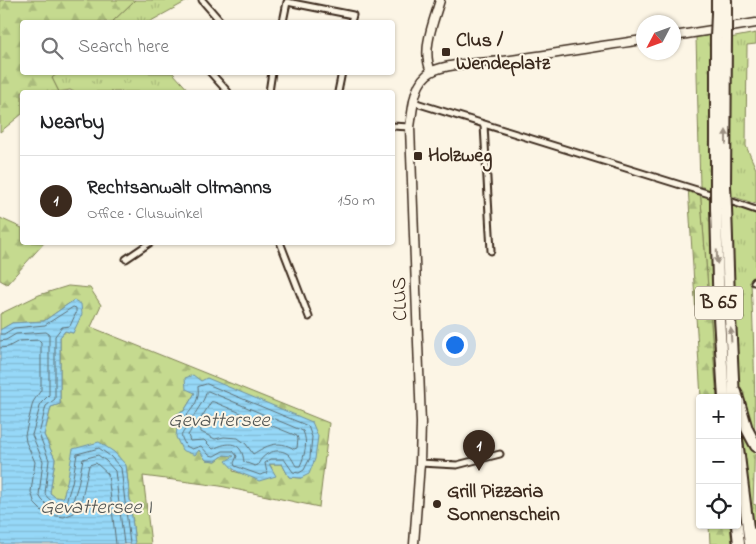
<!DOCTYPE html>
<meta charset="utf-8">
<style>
body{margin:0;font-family:"Indie Flower",sans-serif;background:#f6f6f6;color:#202124}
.controls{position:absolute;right:15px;bottom:15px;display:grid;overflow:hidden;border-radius:5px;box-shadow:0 1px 4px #0004}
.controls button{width:45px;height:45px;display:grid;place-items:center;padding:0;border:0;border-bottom:1px solid #e0e0e0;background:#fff;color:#202124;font:25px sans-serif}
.compass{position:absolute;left:636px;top:15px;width:45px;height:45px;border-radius:50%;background:#fff;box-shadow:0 1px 4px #0004;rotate:229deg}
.you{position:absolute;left:454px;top:344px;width:18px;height:18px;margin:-12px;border:4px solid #fff;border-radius:50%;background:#1a73e8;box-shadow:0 0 0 8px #1a73e833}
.badge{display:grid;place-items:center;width:32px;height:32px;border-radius:50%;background:#3b2a1e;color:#fff;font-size:16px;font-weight:700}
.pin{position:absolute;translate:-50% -41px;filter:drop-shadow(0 1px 2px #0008)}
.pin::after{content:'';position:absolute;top:26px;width:18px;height:15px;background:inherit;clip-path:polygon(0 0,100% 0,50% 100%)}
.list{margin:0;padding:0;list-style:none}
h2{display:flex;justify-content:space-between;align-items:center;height:65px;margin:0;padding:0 20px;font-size:21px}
h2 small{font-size:16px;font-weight:400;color:#757577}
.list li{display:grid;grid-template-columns:32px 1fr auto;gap:15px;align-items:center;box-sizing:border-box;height:90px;padding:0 20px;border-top:1px solid #e0e0e0}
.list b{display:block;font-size:19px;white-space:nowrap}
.list p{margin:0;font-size:16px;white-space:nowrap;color:#757577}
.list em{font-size:16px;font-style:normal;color:#757577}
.icon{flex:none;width:28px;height:28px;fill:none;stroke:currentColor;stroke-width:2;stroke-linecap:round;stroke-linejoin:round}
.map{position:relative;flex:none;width:756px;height:544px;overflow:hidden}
.search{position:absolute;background:#fff;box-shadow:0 1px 4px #0004;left:20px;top:20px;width:375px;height:55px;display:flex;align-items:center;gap:12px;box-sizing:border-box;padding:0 18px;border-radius:5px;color:#757577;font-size:19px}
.panel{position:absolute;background:#fff;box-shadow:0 1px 4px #0004;left:20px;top:90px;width:375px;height:155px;border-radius:5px}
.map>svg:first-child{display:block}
.grass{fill:url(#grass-tufts);stroke:#808256}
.forest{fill:url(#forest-firs);stroke:#808256;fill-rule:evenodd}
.water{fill:url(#water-rules);stroke:#7292a1}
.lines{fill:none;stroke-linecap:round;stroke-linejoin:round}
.shore{stroke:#5f7075;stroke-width:1}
.street-casing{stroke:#3b2a1e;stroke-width:9}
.secondary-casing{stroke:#3b2a1e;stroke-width:11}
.highway-casing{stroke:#3b2a1e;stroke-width:14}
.street{stroke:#fcf5e5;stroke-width:5}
.secondary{stroke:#fcf5e5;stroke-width:8}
.highway{stroke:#fcf5e5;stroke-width:10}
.highway-bridge-casing{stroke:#3b2a1e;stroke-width:14;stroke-linecap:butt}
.highway-bridge{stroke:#fcf5e5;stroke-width:10}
.oneway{fill:#9c9082}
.poi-dot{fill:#3b2a1e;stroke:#fcf5e5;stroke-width:2}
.labels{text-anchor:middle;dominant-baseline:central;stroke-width:4;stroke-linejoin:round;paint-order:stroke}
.shield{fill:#fcf5e5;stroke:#75675a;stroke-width:1}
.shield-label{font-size:19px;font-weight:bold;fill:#3b2a1e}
.poi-label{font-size:20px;font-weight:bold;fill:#3b2a1e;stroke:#fcf5e5;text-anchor:start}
.street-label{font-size:20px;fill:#3b2a1e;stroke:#fcf5e5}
.water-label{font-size:21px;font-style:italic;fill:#525654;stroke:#fcf5e5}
</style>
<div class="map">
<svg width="756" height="544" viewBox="0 0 756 544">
<defs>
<pattern id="grass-tufts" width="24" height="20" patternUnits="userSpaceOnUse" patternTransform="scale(1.25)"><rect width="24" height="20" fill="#c5da8f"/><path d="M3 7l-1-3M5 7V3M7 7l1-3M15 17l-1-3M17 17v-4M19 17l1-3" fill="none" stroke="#aabb7b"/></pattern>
<pattern id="forest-firs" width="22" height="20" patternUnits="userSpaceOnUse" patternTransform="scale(1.25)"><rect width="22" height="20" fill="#c5da8f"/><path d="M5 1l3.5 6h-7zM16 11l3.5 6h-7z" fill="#aabb7b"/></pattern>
<pattern id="water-rules" width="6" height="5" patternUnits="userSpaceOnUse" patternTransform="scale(1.25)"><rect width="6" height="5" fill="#96d8f8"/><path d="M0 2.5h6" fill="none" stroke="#82bad4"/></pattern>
</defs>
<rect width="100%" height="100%" fill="#fcf5e5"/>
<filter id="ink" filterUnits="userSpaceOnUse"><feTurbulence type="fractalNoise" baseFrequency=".02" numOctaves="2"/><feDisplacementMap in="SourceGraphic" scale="10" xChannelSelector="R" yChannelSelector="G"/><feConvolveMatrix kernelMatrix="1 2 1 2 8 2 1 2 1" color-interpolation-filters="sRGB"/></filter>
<g filter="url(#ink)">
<path class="grass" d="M135,0H189L149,22H112Z
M756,33V44L747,45L746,146L756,169V204L731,196L730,38Z
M711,35V190L700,186L696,37Z
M58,72L173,73L190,92H74L70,90L59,92L52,78Z
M700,189L756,207V280L751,283C755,356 756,431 753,504L756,505V518L753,530L743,434H737V398H717Z"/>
<path class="forest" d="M0,0H135L112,22H22V72L58,73L52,78L59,92H22V114L0,132Z
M688,186L700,189L717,398H701Z
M0,218L22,228V242L44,243L7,284L0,280Z
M68,286L90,288L101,305L91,327L329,423L319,507L220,486L143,476L151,544H135L126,466L67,482L63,498L55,497L50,493L55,459L44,435L51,407L60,404V337L65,331L73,333L74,328V300L44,321L12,323L0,330V314L39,295ZM195,393L301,478L289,477L282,464H269L272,468L259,480L247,475L233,471L235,456L224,455L216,461L206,460L182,426L181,419L177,414L184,411Z
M709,525H730L732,544H710Z"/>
<path class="water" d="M74,300L81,304L82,314L73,333L65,331L60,337V404L51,407L44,435L55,459L50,493L55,497L63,498L67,482L73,449L99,442L114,452L126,465L135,544H0V330L12,323L44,321Z
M193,375L201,381L207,378L312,422L318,436L315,459L309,474L301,478L289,477L282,464H269L276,476L259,481C245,473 236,475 226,461L234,456L224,455L216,461L206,460L199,450L195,455L182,450L176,437L177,428L182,426L181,419L177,418V414L184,411L195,393L186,389L185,378Z"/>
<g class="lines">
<path class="shore" d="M0,334H4L14,328L45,325L73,307L76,308V313L70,326L62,327L55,336V399L46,406L39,434L49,460L45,494C49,501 58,506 66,502L72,483L77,454L99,448L110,456L121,468L130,544
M0,341L6,340L16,334L46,332L49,334V395L41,403L32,435L43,461L39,495L42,500L49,507L63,509L72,504L78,485L83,459L98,455L106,461L115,471L124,544
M0,348L8,347L19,341L39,340L41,342V390L33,402L25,435L26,442L35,462L31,492L35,504L43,512L50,515L64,517L74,513L81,503L89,465L96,463L108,474L116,544
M207,384L308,426L312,437L310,458L304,470L299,473L293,472L284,459H271L265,463L267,473L260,475L235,466L234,463L237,456L233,451H223L214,456L209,455L201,446L192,449L186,446C179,433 181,437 187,426L186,416C194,407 200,399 198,387Z
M208,391L303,431C308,442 305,455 300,466H296C294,463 292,458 289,455C279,446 262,453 258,465L255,466L244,462C242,441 229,441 213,449L204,440L190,441L188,435C193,429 191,426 193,419C194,412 204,403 206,393Z
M214,402L297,436L298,439L297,448L294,449C278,439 266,446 253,454L246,444L238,438L224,437L215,439L201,432L200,420L211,402Z"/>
<g class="street-casing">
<path id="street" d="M202,0L221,22
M283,22L287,2L353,15L351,22
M210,72L228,92
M269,92L272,72
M338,92L342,72
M413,102L716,196
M484,125L491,251
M392,126L410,127
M724,199L756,210
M280,242L309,317
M126,259L151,242
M754,282L756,280
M420,463L457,465L500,454"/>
</g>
<g class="secondary-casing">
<path id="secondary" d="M674,36L756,23
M431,71C421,50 434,21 440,0
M414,544L420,463L421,423L410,127C413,110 413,82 431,72C446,63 485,63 503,61C550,55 597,46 644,40"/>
</g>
<g class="highway-casing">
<path id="highway" d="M726,12V0
M717,13V0
M716,184V38
M725,186L726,38
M716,208L719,317L724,398
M726,208L729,299L734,398
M736,392L747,429L756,446
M737,440L750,544
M737,525L739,544
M755,544L756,533"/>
</g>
<use href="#street" class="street"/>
<use href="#secondary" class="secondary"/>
<use href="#highway" class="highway"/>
<g class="highway-bridge-casing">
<path id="highway-bridge" d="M726,12V38
M716,38L717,13
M716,184V208
M725,186L726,208"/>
</g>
<use href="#highway-bridge" class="highway-bridge"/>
</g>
<defs><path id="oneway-solid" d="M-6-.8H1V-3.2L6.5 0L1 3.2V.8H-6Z" transform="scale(1.25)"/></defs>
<g class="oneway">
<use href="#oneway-solid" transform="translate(726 137) rotate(-90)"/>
<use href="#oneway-solid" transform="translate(717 257) rotate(88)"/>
<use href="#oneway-solid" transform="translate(731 335) rotate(-93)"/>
</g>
</g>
<g class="poi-dot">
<rect x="441" y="47" width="10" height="10" rx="2.5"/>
<rect x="413" y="151" width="10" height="10" rx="2.5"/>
<circle cx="437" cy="504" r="5"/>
</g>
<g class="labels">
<rect class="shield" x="695" y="286.5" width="48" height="33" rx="4"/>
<g class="shield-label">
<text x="719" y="303">B 65</text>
</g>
<g class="poi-label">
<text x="456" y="41">Clus /<tspan x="456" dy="23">Wendeplatz</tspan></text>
<text x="428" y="156">Holzweg</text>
<text x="447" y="492">Grill Pizzaria<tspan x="447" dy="23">Sonnenschein</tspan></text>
</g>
<g class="street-label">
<text transform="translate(401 299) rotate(-92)">CLUS</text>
</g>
<g class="water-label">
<text x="219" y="421">Gevattersee</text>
<text x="96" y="508">Gevattersee I</text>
</g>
</g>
</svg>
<div class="controls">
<button>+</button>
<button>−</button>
<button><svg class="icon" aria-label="locate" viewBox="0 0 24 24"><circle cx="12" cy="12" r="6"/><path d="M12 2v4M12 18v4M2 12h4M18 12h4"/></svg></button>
</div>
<svg class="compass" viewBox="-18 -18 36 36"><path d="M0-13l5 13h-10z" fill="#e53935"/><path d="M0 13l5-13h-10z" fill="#757577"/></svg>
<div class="you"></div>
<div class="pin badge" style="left:479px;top:471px">1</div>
<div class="search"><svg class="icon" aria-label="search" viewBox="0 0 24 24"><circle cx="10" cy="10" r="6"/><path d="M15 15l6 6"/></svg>Search here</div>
<section class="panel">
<h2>Nearby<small></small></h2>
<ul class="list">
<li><span class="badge">1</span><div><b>Rechtsanwalt Oltmanns</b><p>Office · Cluswinkel</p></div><em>150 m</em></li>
</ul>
</section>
</div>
